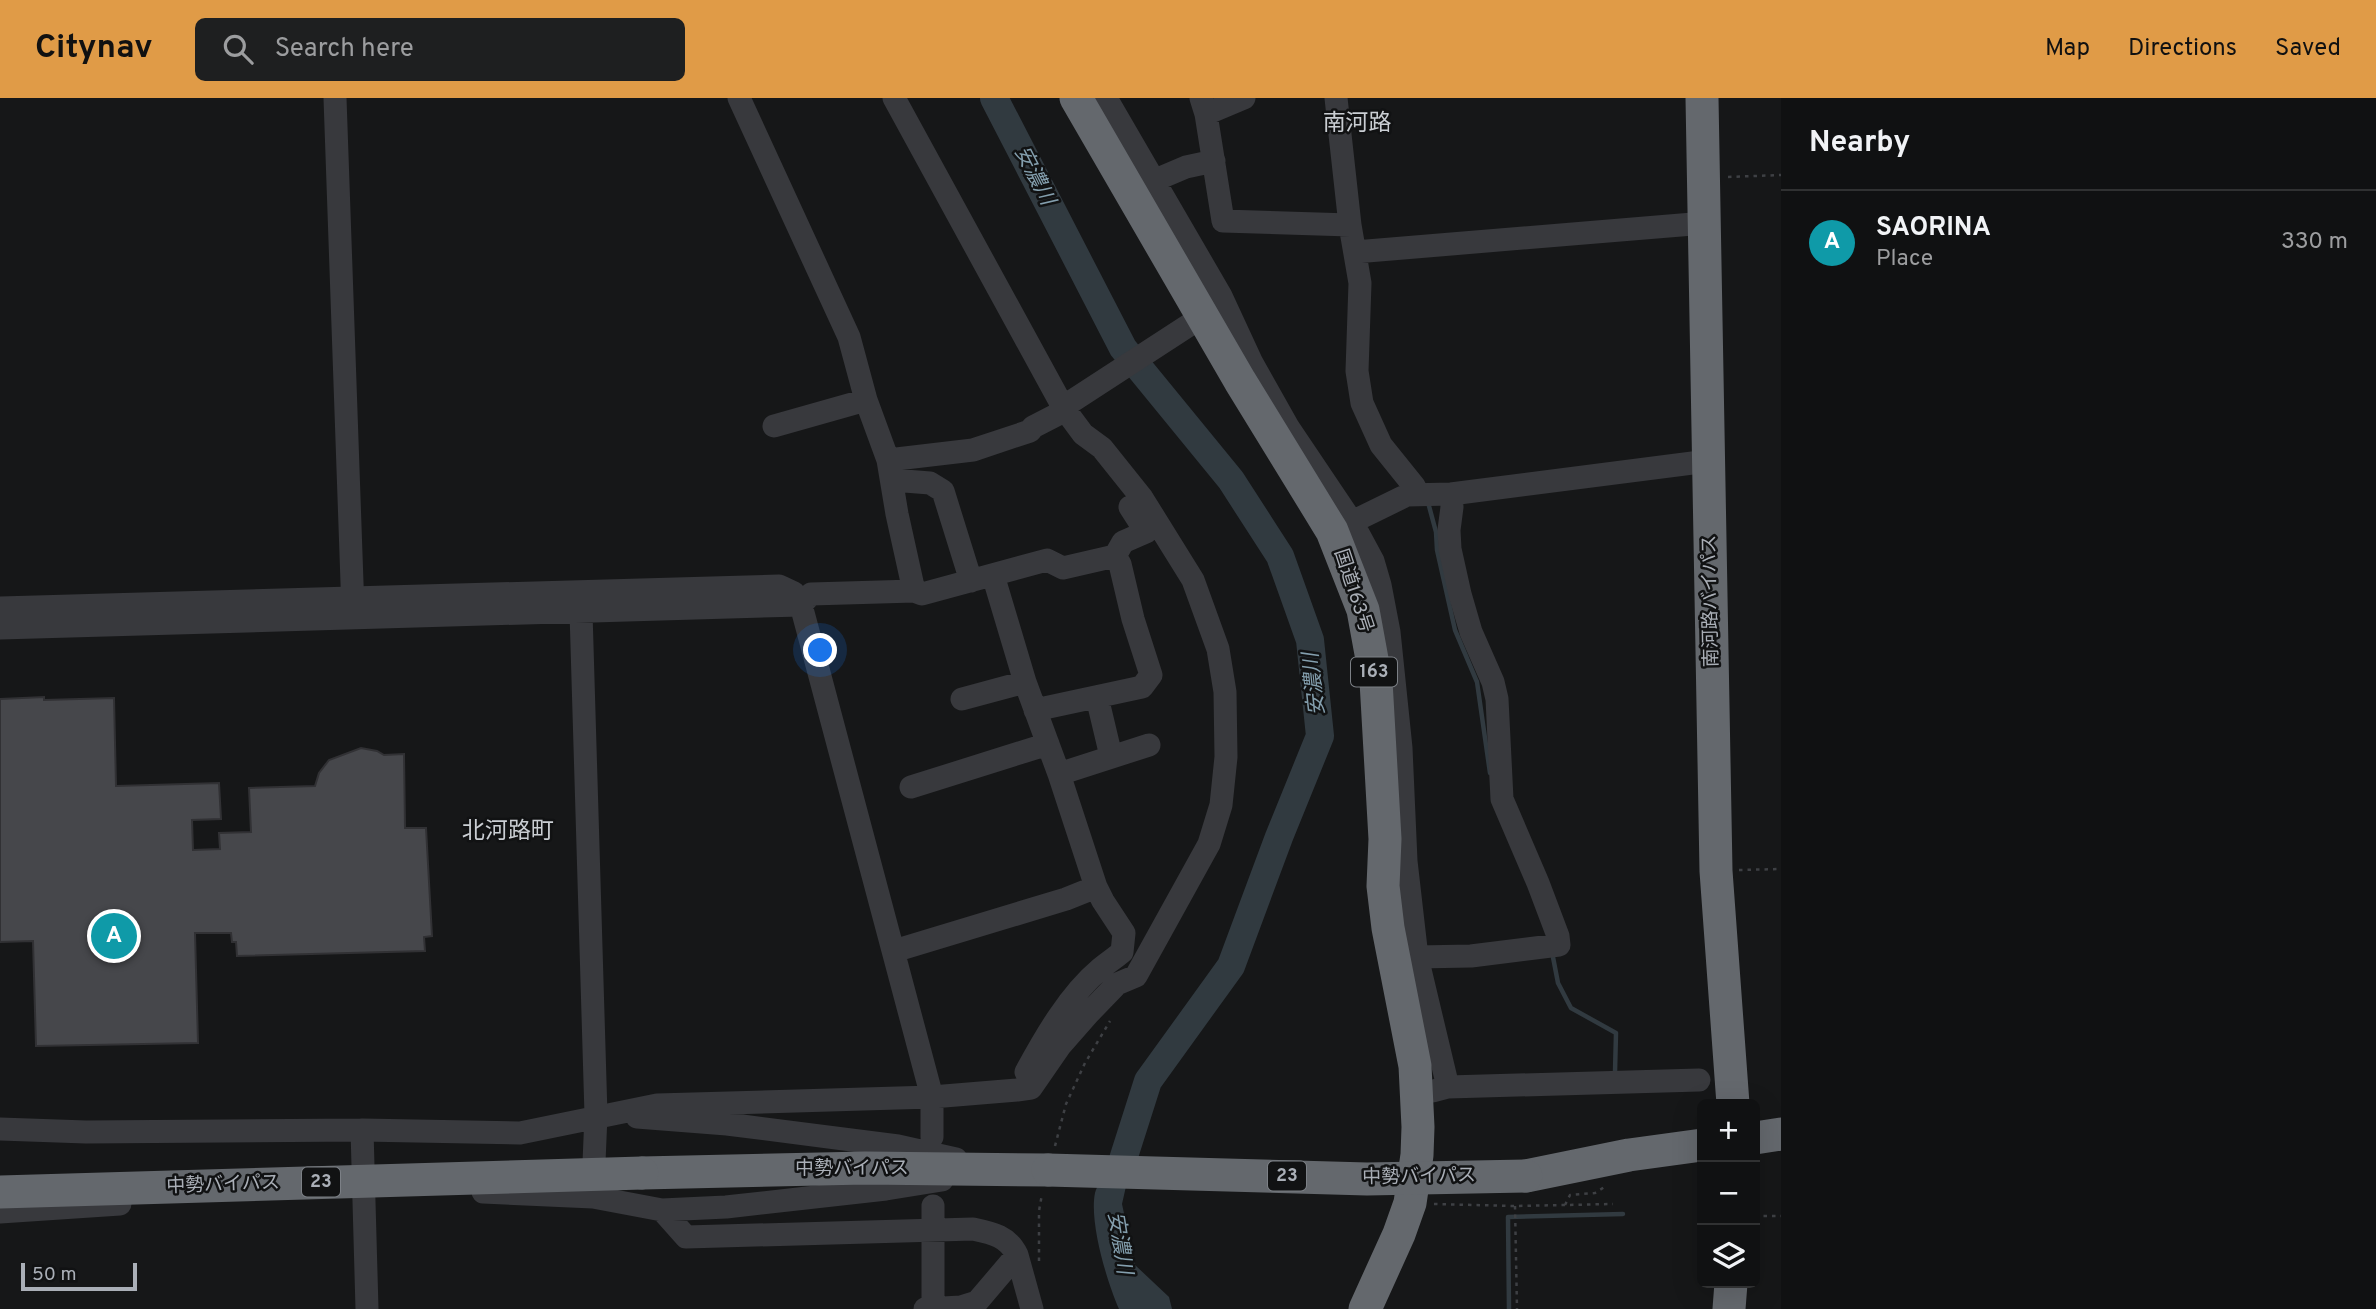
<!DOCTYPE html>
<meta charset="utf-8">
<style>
body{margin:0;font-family:Overpass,"Noto Sans JP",sans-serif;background:#1e1f20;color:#f1f3f6}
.controls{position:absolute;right:21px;bottom:21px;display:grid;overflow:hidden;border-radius:10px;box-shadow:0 7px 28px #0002}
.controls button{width:63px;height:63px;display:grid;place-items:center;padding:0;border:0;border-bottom:2px solid #303132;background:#101112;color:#f1f3f6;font:35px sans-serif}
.scale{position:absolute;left:21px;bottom:18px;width:116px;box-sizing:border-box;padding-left:7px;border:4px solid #aaafb7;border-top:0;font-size:19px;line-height:24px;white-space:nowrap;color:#aaafb7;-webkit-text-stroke:5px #111213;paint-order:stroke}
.you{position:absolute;left:821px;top:553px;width:24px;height:24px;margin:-18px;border:5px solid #fff;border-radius:50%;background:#1a73e8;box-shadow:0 0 0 10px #1a73e833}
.badge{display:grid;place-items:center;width:46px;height:46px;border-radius:50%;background:#e09b47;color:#fff;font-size:23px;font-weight:700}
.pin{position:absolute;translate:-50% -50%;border:4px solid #fff;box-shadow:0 2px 7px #0006}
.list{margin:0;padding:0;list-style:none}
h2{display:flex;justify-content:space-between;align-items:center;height:91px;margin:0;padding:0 28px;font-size:30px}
h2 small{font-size:23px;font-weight:400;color:#9c9d9f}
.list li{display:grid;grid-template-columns:46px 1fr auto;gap:21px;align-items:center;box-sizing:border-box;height:105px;padding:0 28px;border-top:2px solid #303132}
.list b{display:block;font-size:26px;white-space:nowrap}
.list p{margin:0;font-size:23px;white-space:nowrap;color:#9c9d9f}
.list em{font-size:23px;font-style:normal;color:#9c9d9f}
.icon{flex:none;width:38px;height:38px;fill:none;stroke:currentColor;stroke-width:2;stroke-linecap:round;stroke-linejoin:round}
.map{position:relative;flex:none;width:1781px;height:1211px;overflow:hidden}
header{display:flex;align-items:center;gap:42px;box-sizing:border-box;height:98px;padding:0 35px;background:#e09b47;color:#111}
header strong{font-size:33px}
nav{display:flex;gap:38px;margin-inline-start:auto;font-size:24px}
.search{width:490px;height:63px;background:#1e1f20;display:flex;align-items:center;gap:18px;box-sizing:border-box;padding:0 24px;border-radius:10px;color:#9c9d9f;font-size:26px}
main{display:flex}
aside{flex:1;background:#101112}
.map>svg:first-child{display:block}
.water{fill:#313a40}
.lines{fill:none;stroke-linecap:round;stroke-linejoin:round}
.stream{stroke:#313a40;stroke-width:4.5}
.river{stroke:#313a40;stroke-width:28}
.building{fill:#46474b;stroke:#313134;stroke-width:2}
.path{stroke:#3e4044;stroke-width:2.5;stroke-dasharray:3.5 5;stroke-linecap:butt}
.minor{stroke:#38393d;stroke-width:23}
.highway{stroke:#64686d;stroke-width:33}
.highway-bridge{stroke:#64686d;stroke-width:33}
.labels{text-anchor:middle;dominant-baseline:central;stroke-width:5;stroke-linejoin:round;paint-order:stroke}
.shield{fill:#111213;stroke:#7c8086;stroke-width:2}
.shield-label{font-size:18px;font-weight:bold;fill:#aaafb7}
.street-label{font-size:19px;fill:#aaafb7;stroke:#111213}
.water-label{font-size:21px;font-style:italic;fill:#849fae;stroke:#111213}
.quarter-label{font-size:23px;fill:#caced3;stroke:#111213}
</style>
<header>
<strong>Citynav</strong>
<div class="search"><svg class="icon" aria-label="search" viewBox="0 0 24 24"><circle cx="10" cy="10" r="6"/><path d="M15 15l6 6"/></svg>Search here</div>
<nav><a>Map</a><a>Directions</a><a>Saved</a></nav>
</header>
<main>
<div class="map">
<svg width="1781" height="1211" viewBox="0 0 1781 1211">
<rect width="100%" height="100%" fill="#161718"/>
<path class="water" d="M1141,1022L1122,1106L1135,1167L1169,1199L1172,1211H1119C1107,1184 1089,1124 1095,1095C1098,1082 1132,1036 1141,1022Z"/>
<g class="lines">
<path class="stream" d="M1429,408L1436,434L1437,452L1455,532L1477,584L1490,675
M1552,854L1558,885L1571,910L1616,935L1615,974
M1509,1211L1508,1119L1623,1116"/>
<path class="river" d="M994,0L1123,250L1231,382L1280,458L1310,542L1320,638L1279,739L1231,868L1148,983L1119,1074"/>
</g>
<path class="building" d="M44,599V602L114,600L116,688L219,685L221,721L192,722L193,752L220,751L219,735L251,734L249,690L315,688L319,675L329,662L361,650L377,653L384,657L404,656L405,730H426L432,838L424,839L425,853L237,858L236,844H232L231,835H195L198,945L36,948L33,843L0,844V601Z"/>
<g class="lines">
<path class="path" d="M1728,79L1781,77
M1739,772L1781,771
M1055,1048L1066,1006L1085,965L1110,923
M1434,1106L1515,1108L1613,1106
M1565,1107L1570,1097L1595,1095L1606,1088
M1515,1108L1517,1211
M1755,1118H1781
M1039,1163V1113L1042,1096"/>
<path class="minor" d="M335,0L353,513
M739,0L849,239L866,302L888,362L897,416L914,493
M1106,0L1221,198L1252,265L1288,329L1352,424L1373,463L1380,487L1389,534L1401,650L1406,763L1417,859L1448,989
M1201,0L1206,16L1223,123L1350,127
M1336,0L1350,127L1360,185L1357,273L1362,305L1381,347L1414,388L1418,396
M1206,16L1244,0
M1153,83L1186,69L1214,63
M1355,154L1705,125
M1063,309L1203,218
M774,328L866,302
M888,362L973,352L1030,333L1033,329L1066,312
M892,382L930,385L943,393L971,483
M1352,424L1407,397L1451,396L1708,363
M993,477L1025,584L1059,676L1096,789L1103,803L1124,835L1122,854C1115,860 1107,865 1100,871C1069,897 1045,939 1026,974
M0,510L779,488L794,495L801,507L932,999V1039
M581,514L596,1017L593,1088
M0,530L801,507L811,496L914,493L922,496L1047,462L1063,470L1115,458L1123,444L1146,434L1130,409
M1097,599L1111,658
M962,601L1025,584
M1035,612L1142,589L1151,577L1133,521L1120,466L1115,458
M1059,676L1149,647
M911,689L1048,646
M894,853L1066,801L1096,789
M1417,859L1471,858L1559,847L1558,838L1538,785L1502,701L1497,601L1493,584L1471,534L1460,496L1450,451L1449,432L1452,409L1451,396
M1433,993L1448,989L1699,982
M637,1019L727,1026L898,1048L956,1061
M0,1031L86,1034L362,1032L520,1035L657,1007L932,999L1017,992L1031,990L1060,948L1089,915L1117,886L1136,878L1209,746L1221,707L1226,659L1225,594L1218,551L1193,482L1142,400L1102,350L1083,336L1063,309L894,0
M362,1032L367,1211
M483,1094L593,1099L662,1112L726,1109L886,1091L942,1082
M933,1108V1211
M662,1112L686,1139L973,1131C992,1135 1008,1138 1017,1157L1032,1211
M0,1114L120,1106
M925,1211L961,1209L977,1204L1017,1157"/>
<path class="highway" d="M1076,0L1240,283L1332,433L1363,512L1376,583L1385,741L1383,788L1388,830L1415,968L1418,1029L1417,1057L1410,1105L1399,1136L1365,1211
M1702,0L1716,773L1733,1006
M1755,1040L1781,1036
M642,1075L865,1070L1048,1072
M1526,1078L1629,1057L1702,1047
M1729,1211L1731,1185"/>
<path class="highway-bridge" d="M1048,1072L1367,1081L1526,1078
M0,1094L642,1075"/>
</g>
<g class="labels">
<g class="shield">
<rect x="1351" y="559.5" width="46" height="29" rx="5"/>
<rect x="1268" y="1063.5" width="38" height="29" rx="5"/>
<rect x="302" y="1069.5" width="38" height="29" rx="5"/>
</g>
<g class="shield-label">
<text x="1374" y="574">163</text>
<text x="1287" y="1078">23</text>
<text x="321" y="1084">23</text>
</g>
<g class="street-label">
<text transform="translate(1353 493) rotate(72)">国道163号</text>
<text transform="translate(1711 503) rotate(-91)">南河路バイパス</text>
<text x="852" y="1071">中勢バイパス</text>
<text transform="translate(1419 1079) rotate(-1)">中勢バイパス</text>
<text transform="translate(223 1087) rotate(-2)">中勢バイパス</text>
</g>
<g class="water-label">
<text transform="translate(1034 78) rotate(63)">安濃川</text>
<text transform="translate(1315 586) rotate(-96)">安濃川</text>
<text transform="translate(1119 1145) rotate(81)">安濃川</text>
</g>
<g class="quarter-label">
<text x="1357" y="26">南河路</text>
<text x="508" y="734">北河路町</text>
</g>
</g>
</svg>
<div class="controls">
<button>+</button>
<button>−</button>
<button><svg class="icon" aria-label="layers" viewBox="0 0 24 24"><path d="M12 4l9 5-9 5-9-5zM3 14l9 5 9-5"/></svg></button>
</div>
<div class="scale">50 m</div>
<div class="you"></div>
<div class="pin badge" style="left:114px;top:838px;background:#0f9aa8">A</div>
</div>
<aside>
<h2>Nearby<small></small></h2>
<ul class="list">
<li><span class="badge" style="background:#0f9aa8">A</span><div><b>SAORINA</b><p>Place</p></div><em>330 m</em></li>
</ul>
</aside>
</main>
